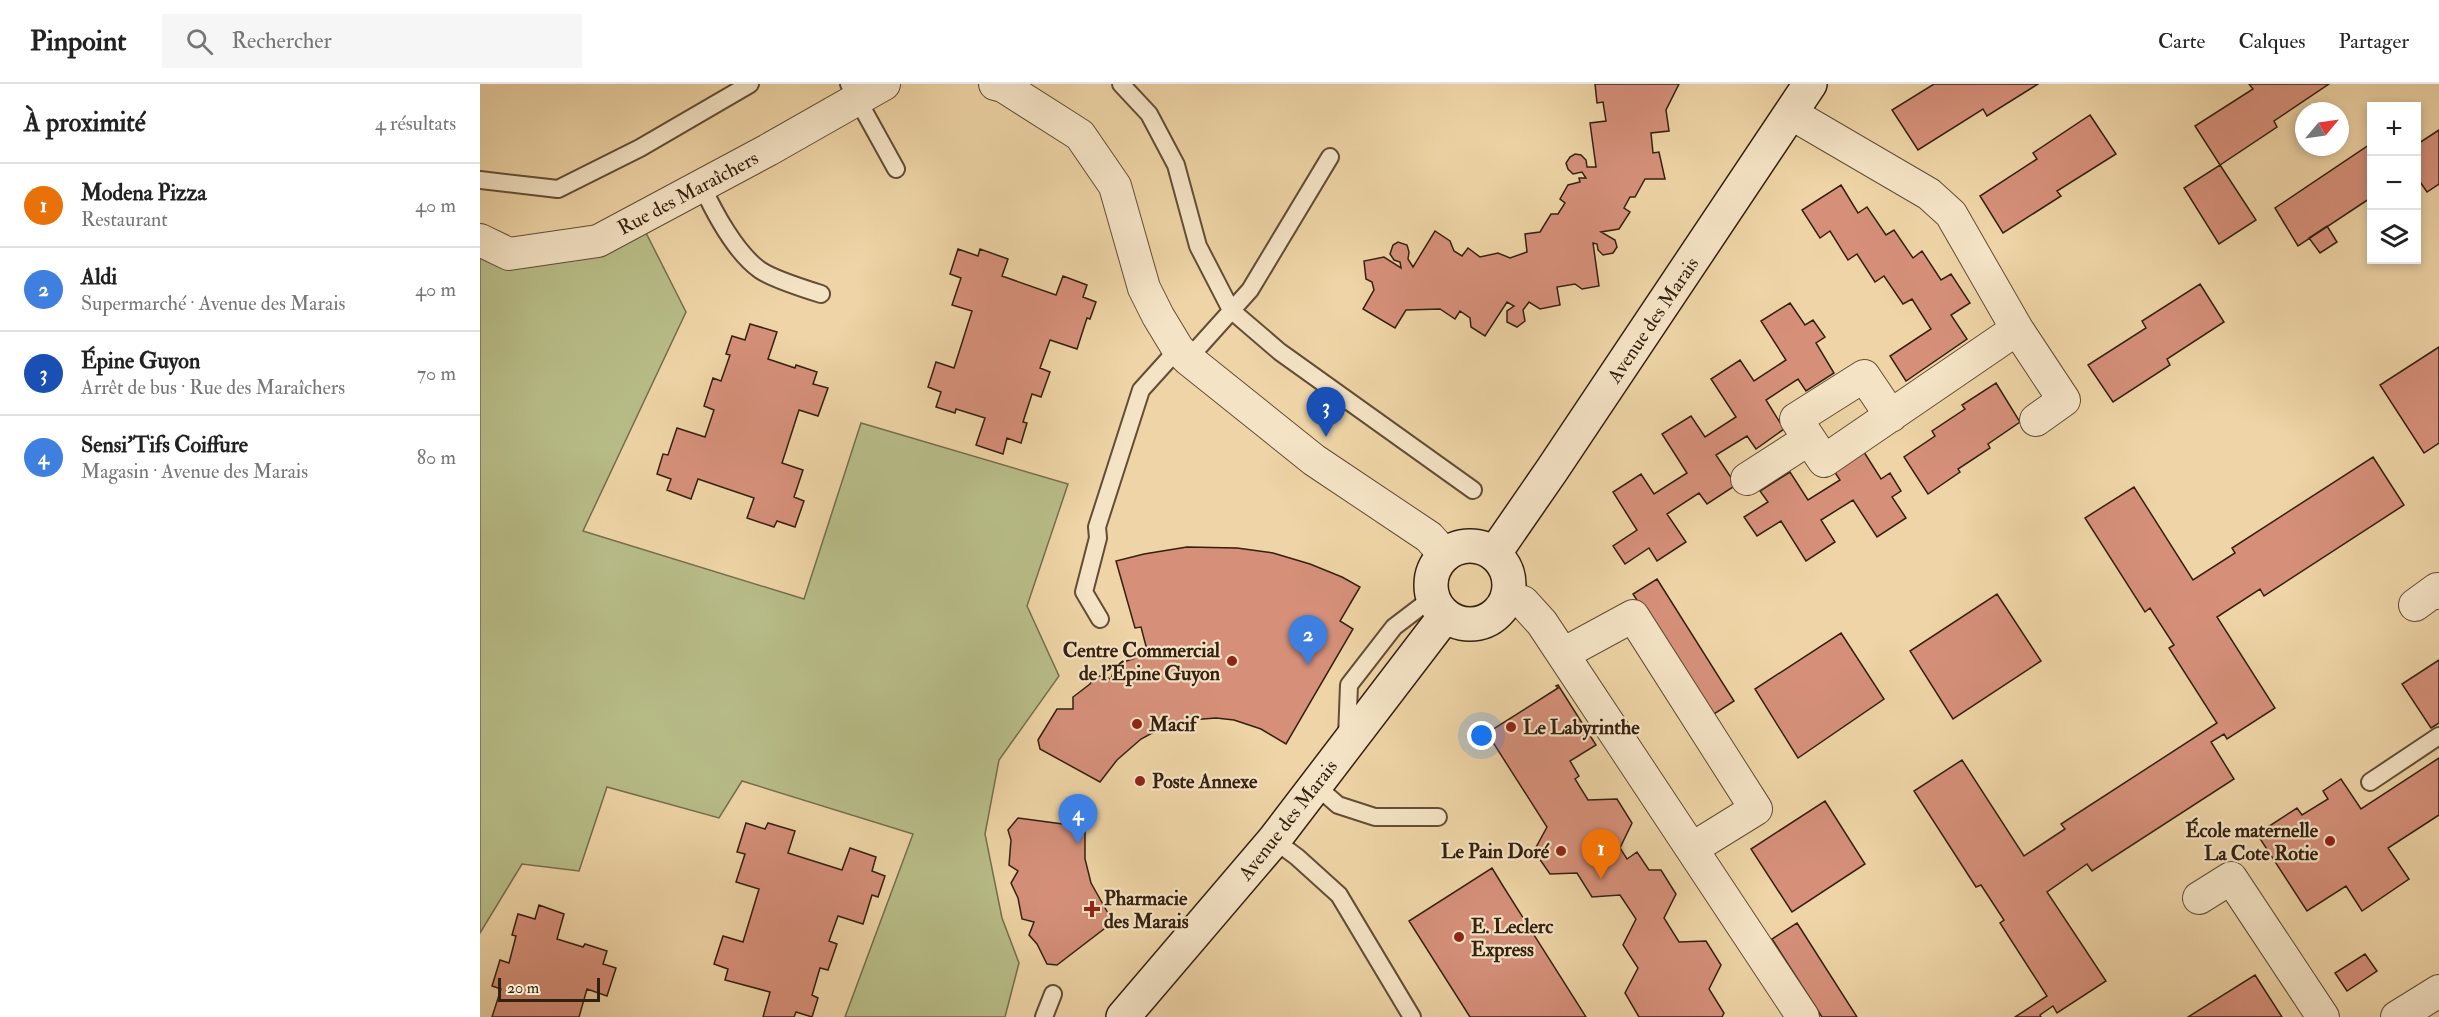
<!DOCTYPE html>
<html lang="fr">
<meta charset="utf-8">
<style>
body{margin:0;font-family:"IM FELL Double Pica",serif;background:#f6f6f6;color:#222}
.controls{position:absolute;right:18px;top:18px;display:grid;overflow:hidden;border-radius:0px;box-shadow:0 3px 9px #0003}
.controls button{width:54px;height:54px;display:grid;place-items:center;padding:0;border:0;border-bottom:2px solid #e0e0e0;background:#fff;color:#222;font:30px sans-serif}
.compass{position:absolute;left:1815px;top:18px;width:54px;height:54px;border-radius:50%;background:#fff;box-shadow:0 3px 9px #0003;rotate:61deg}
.scale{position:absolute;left:18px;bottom:15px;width:102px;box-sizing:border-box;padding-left:6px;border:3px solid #34200f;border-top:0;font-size:16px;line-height:21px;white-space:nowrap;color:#34200f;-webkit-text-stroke:4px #f4e3c5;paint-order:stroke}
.you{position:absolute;left:1002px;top:652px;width:21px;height:21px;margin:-15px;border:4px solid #fff;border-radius:50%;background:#1a73e8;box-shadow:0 0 0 9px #1a73e833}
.badge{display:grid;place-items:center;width:39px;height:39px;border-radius:50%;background:#2563eb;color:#fff;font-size:20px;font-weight:700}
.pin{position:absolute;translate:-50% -50px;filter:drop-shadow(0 2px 3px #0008)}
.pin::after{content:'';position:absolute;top:32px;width:21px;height:18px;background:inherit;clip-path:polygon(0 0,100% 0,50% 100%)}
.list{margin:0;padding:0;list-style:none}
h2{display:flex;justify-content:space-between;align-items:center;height:78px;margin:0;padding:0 24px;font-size:26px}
h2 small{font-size:20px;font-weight:400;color:#767676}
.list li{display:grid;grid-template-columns:39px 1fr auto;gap:18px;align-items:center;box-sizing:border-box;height:84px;padding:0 24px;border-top:2px solid #e0e0e0}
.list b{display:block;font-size:22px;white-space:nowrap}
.list p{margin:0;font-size:20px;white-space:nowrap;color:#767676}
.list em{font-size:20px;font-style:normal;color:#767676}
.icon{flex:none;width:33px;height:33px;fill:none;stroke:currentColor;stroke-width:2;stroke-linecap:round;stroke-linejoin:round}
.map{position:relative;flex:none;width:1959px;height:933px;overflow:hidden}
header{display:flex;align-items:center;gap:36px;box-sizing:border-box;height:84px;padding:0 30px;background:#fff;border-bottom:2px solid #e0e0e0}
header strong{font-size:28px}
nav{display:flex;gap:33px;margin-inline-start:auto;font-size:21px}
.search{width:420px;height:54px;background:#f6f6f6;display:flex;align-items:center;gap:15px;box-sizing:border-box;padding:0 21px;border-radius:0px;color:#767676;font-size:22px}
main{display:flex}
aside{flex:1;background:#fff}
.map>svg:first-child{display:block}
.green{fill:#b8bd88;stroke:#766e4c;stroke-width:1.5}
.building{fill:#d6907a;stroke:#34200f;stroke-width:1.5}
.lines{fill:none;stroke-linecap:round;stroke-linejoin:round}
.lane-casing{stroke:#624d35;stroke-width:20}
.street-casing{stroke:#624d35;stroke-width:34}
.secondary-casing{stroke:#34200f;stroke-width:36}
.lane{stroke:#f4e3c5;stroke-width:16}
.street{stroke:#f4e3c5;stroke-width:32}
.secondary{stroke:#f4e3c5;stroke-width:33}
.poi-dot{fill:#8f2418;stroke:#f4e3c5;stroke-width:2}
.labels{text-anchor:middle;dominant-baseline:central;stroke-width:4.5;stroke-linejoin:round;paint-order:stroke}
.street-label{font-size:20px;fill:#34200f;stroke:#f4e3c5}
.poi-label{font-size:20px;font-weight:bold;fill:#34200f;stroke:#f4e3c5;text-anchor:start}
</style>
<header>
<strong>Pinpoint</strong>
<div class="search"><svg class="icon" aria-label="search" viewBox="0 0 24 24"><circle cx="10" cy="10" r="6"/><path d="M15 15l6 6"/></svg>Rechercher</div>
<nav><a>Carte</a><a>Calques</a><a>Partager</a></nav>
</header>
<main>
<aside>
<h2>À proximité<small>4 résultats</small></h2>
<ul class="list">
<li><span class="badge" style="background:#e8710a">1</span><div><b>Modena Pizza</b><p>Restaurant</p></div><em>40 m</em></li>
<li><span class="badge" style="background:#3f7fe0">2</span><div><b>Aldi</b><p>Supermarché · Avenue des Marais</p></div><em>40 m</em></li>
<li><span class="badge" style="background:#1a4fb4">3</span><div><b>Épine Guyon</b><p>Arrêt de bus · Rue des Maraîchers</p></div><em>70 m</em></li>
<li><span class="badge" style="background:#3f7fe0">4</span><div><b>Sensi'Tifs Coiffure</b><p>Magasin · Avenue des Marais</p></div><em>80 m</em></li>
</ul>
</aside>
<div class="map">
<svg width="1959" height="933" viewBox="0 0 1959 933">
<rect width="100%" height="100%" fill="#eed4a6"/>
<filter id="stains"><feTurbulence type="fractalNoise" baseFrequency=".00333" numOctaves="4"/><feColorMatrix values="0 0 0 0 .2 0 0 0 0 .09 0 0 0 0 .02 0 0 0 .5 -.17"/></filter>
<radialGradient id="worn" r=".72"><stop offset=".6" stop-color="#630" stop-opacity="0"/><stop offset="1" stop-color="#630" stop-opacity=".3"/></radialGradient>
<path class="green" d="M159,135L206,228L103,447L324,515L381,339L588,400L547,522L579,592L519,676L505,750L522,834L539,879L525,933H365L433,750L262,697L239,734L127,703L99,787L42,780L0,849V156L29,170Z"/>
<path class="building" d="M1115,0H1199L1186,26L1189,47L1171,49L1173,69L1179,68L1185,95H1165L1155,113H1150L1144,124L1150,128L1139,145L1121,148L1135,156L1137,163L1133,169L1123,171L1118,166L1117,160L1113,159L1119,202L1102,205L1095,200L1077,203L1080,221L1060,225L1049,218L1043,226L1045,237L1037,243L1027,238V227L1034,222L1027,218L1005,252L991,243L990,234L980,227L975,235L960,225L926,226L915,244L883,225L894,206L892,198L886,195L884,177L904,173L921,184L920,178L914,176L910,170L913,161L918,158L927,161L929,168L928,175L933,183L955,147L970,157L974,167L982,172L988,164L1000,173L1018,169L1030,174L1047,168L1045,150L1060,148L1071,130H1078L1085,119L1080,115L1088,101L1100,98L1099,94H1106L1102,88L1093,90L1088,85L1086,79L1090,73L1095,70L1101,71L1106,76L1107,83H1116L1110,39L1126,37L1123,18L1117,19Z
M1454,0H1558L1507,32L1503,25L1438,66L1412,26Z
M1769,0H1849L1794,37L1797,43L1740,81L1715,42L1773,5Z
M1610,31L1636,70L1577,107L1581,112L1523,149L1500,112L1557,75L1553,69Z
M1959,46V100L1947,108L1936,92V61Z
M1892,59V113L1818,162L1795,124Z
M1740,81L1776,136L1739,160L1704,104Z
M1361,101L1378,129L1387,123L1406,151L1414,146L1433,174L1442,167L1461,196L1471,190L1490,219L1471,231L1487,255L1426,297L1410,272L1451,245L1432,215L1423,220L1404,192L1395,198L1377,170L1368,176L1350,147L1340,154L1322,126Z
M1847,142L1857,158L1840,169L1829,154Z
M478,165L498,172L500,165L528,175L522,192L576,211L583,192L607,201L603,213L616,218L610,235L607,234L597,265L570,256L560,284L570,288L561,313L552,310L543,338L547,339L541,359L527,354L523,370L496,361L505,334L476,325L475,329L456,323L461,308L448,303L456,278L474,284L492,227L472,221L481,194L470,190Z
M1720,200L1744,238L1687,275L1690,281L1633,318L1608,281L1666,244L1662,237Z
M1310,219L1325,241L1333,236L1345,253L1336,259L1354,289L1326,307L1318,295L1286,316L1304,345L1276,365L1267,352L1236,371L1256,401L1227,420L1219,409L1187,430L1206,458L1177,477L1169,464L1145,480L1133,462L1157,446L1133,408L1161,390L1174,410L1207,389L1182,350L1211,332L1225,353L1256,333L1231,295L1260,276L1274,297L1306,276L1281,237Z
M270,240L297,248L288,275L315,284L316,281L337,288L333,300L348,304L338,332L319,326L302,379L323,386L314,413L324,417L315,443L297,437L294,443L267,434L274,414L218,395L211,415L187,406L191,395L177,390L183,370L188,371L197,344L225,353L234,326L224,322L233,294L241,297L250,271L246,270L252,252L265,256Z
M1959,263V359L1944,369L1900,301Z
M1516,299L1540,338L1508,360L1510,364L1478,385L1480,388L1448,410L1424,373L1455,352L1452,347L1485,325L1482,321Z
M1382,365L1401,395L1410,389L1421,407L1412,413L1426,434L1397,453L1373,416L1341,436L1355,458L1326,477L1301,437L1277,452L1264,433L1288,418L1280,407L1310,388L1328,416L1360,396L1352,384Z
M1893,373L1924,421L1784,512L1780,505L1737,533L1795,624L1747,655L1744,650L1731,658L1754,695L1612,787L1607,780L1567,808L1626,897L1577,929L1573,922L1560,931L1561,933H1535L1567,912L1520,839L1524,836L1501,801L1496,803L1434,707L1482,676L1544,772L1585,745L1581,740L1737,639L1689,564L1694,561L1670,524L1665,528L1605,434L1654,403L1713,496L1755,469L1752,464Z
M707,463L757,464L793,469L830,480L862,493L880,503L860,537L873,545L806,660L781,645L754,636L736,634L710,636L685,642L661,655L637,676L620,698L560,665L558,656L577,625H593V613L610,600L616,591L631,595L635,581L658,573L667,566L661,543L655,544L636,477L664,470Z
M1177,495L1254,617L1231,632L1153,510Z
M1517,510L1561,577L1473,635L1430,567Z
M1361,549L1404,615L1318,674L1275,605Z
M1959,576V639L1951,644L1922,600Z
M1078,601L1116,661L1090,677L1099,692L1095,695L1108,716L1137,715L1152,739L1140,764L1147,775L1157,768L1169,786H1181L1196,810L1184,834L1199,858L1226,857L1241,881L1229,905L1244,929L1242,933H1159L1145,909L1158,884L1143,861L1156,835L1140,811L1112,813L1097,789L1070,790L1054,767L1067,743L1007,649L1078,604L1076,602Z
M1959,674V731L1908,764L1929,795L1882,827L1866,802L1827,827L1777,750L1817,724L1822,731L1848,715L1843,707L1861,695L1881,725Z
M1345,717L1385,780L1312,828L1271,765Z
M538,734L605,743V775L611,799L633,838L577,881L567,880L557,860L549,851L554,838L542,835L538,814L531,799L538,787L529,781L531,756L528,746Z
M266,739L285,745L288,739L315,747L308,769L362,786L370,764L396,773L392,787L405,792L398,813L392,811L383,840L358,832L349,857L357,860L348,886L340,884L332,911L338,914L332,933L316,928L314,933H283L290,908L245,896L248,885L234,880L243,852L263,858L279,805L256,798L265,770L257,768Z
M1012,784L1023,802L1106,933H990L929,837Z
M59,821L84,830L77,855L103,863L105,860L127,867L123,880L136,884L127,912L107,905L99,933H12L21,905L12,902L20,876L29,879L36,852L32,851L38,830L55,835Z
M1317,839L1377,933H1342L1292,855Z
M1885,870L1897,887L1867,907L1855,889Z
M1775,891L1802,933H1708Z"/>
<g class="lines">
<g class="lane-casing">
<path id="lane" d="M369,0L416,85
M641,0L669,30L696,81L718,162L751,226L800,268L993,406
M0,96L78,105L160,64L270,0
M222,102C234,128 256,169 280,186C293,195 325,205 341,210
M708,275L770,206L850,73
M620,535L604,508L618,454L617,443L661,306L698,265
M867,653L869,601L914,543L952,514
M1890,698L1959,652
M835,701L858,721L895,733H958
M794,756L817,773L859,811L932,933
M564,933L573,910"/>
</g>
<g class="street-casing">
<path id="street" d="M515,0L523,2L600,51L635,102L664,204L678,232L698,265L708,275L834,376L949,453L965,471
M1312,30L1449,110L1471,130L1537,245L1344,377L1316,335L1384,292L1411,332
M0,156L29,170L118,157L288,66L404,0
M1537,245L1584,316L1556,336
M1267,395L1329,355
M1028,514L1043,518L1062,539L1323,933
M1935,521L1957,505L1959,509
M1083,570L1153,532L1276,725L1213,764
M1719,814L1751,794L1843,933
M1917,933L1959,907"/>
</g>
<g class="secondary-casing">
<path id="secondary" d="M951 501a39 39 0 1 1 78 0a39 39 0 1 1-78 0Z
M1014,470L1072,386L1330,0
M643,933L794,756L965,532"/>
</g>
<use href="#lane" class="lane"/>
<use href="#street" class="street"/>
<use href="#secondary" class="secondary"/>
</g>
<g class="poi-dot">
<circle cx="752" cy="577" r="6"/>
<circle cx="657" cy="640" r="6"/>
<circle cx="1031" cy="643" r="6"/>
<circle cx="660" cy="697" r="6"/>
<circle cx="1850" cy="757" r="6"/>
<circle cx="1081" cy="767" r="6"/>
<path d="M609 816h6v6h6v6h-6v6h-6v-6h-6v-6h6z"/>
<circle cx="979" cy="853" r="6"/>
</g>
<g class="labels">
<g class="street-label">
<text transform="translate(208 109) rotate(-28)">Rue des Maraîchers</text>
<text transform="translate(1173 236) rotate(-56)">Avenue des Marais</text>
<text transform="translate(808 736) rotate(-52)">Avenue des Marais</text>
</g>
<g class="poi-label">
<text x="740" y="566" text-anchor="end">Centre Commercial<tspan x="740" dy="23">de l'Épine Guyon</tspan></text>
<text x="669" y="640">Macif</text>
<text x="1043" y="643">Le Labyrinthe</text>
<text x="672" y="697">Poste Annexe</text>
<text x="1838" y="746" text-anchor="end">École maternelle<tspan x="1838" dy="23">La Cote Rotie</tspan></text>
<text x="1069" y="767" text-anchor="end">Le Pain Doré</text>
<text x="624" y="814">Pharmacie<tspan x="624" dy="23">des Marais</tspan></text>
<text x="991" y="842">E. Leclerc<tspan x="991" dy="23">Express</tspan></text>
</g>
</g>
<rect width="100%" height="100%" filter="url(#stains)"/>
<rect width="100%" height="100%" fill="url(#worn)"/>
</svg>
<div class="controls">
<button>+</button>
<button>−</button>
<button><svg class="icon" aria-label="layers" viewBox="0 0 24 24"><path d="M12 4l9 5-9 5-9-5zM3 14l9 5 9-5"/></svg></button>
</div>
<svg class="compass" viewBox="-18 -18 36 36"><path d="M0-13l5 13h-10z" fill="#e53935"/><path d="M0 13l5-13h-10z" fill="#767676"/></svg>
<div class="scale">20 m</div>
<div class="you"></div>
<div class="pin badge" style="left:1121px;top:795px;background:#e8710a">1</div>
<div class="pin badge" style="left:828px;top:581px;background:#3f7fe0">2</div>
<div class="pin badge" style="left:846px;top:353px;background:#1a4fb4">3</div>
<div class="pin badge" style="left:598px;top:760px;background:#3f7fe0">4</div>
</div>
</main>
